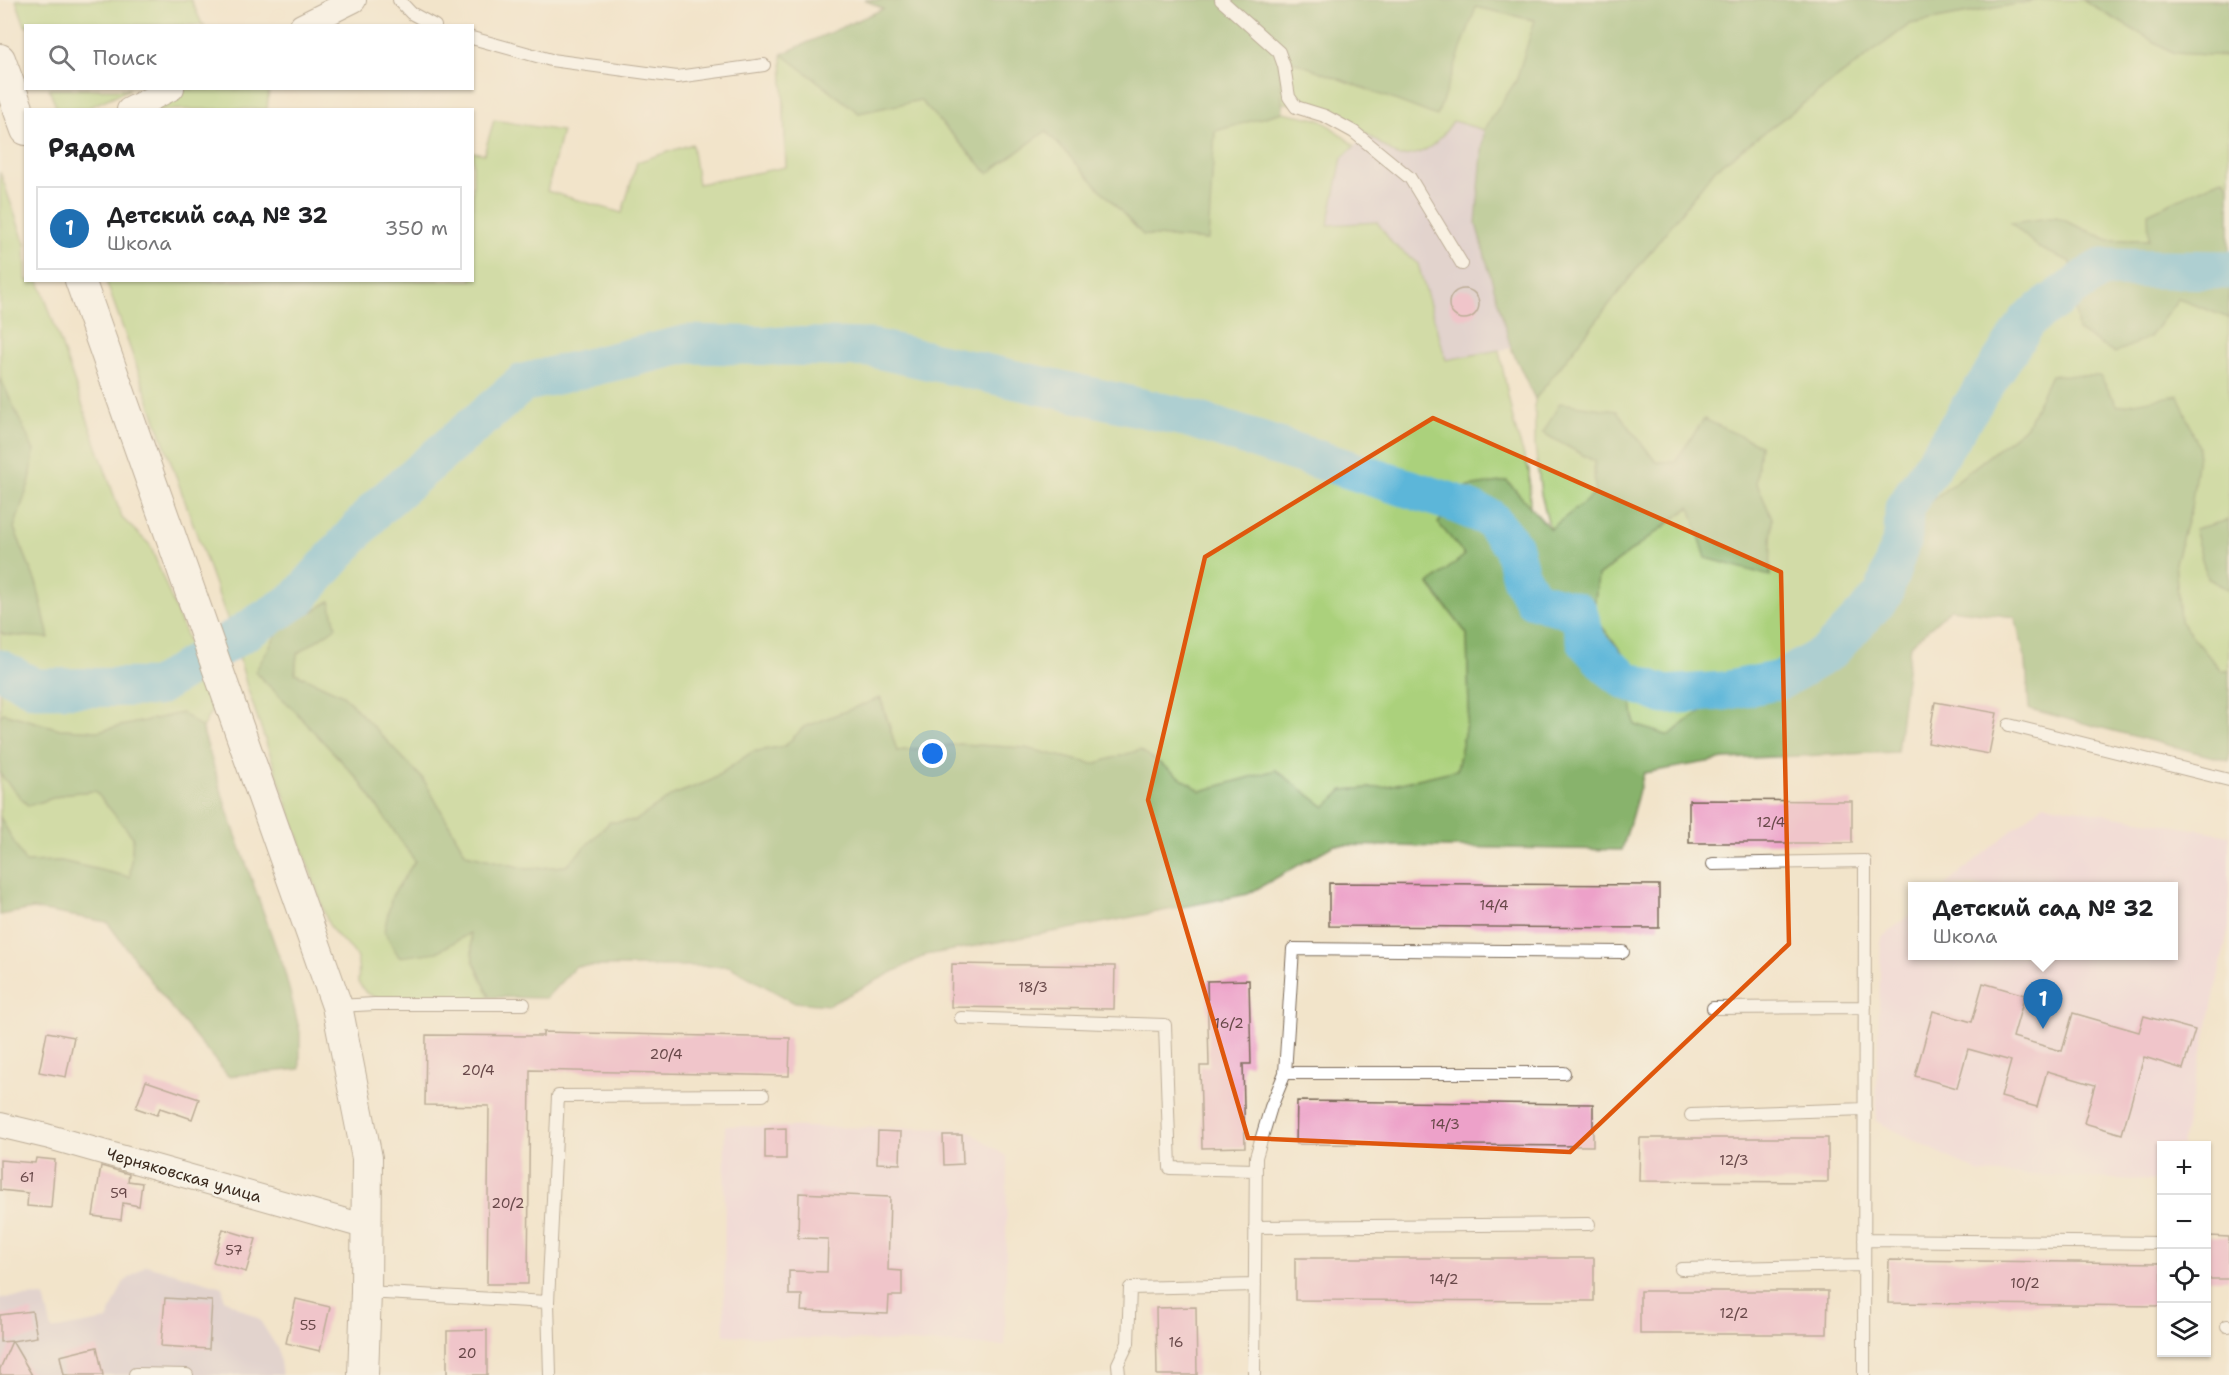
<!DOCTYPE html>
<html lang="ru">
<meta charset="utf-8">
<style>
body{margin:0;font-family:"Shantell Sans",sans-serif;background:#f2f2f2;color:#202124}
.controls{position:absolute;right:18px;bottom:18px;display:grid;overflow:hidden;border-radius:0px;box-shadow:0 2px 4px #0004}
.controls button{width:54px;height:54px;display:grid;place-items:center;padding:0;border:0;border-bottom:2px solid #e0e0e0;background:#fff;color:#202124;font:30px sans-serif}
.you{position:absolute;left:933px;top:754px;width:21px;height:21px;margin:-15px;border:4px solid #fff;border-radius:50%;background:#1a73e8;box-shadow:0 0 0 9px #1a73e833}
.badge{display:grid;place-items:center;width:39px;height:39px;border-radius:50%;background:#1f6fb2;color:#fff;font-size:20px;font-weight:700}
.pin{position:absolute;translate:-50% -50px;filter:drop-shadow(0 2px 3px #0008)}
.pin::after{content:'';position:absolute;top:32px;width:21px;height:18px;background:inherit;clip-path:polygon(0 0,100% 0,50% 100%)}
.popup{position:absolute;left:1908px;top:882px;width:270px;height:78px;box-sizing:border-box;display:grid;place-content:center;border-radius:0px;background:#fff;filter:drop-shadow(0 2px 4px #0005);font-size:20px;white-space:nowrap;color:#757577}
.popup b{font-size:22px;color:#202124}
.popup::after{content:'';position:absolute;left:50%;top:100%;margin-left:-12px;border:12px solid transparent;border-top-color:#fff}
.list{margin:0;padding:0;list-style:none}
h2{display:flex;justify-content:space-between;align-items:center;height:78px;margin:0;padding:0 24px;font-size:26px}
h2 small{font-size:20px;font-weight:400;color:#757577}
.list li{display:grid;grid-template-columns:39px 1fr auto;gap:18px;align-items:center;box-sizing:border-box;height:84px;margin:0 12px 12px;padding:0 12px;border:2px solid #e0e0e0;border-radius:0px}
.list b{display:block;font-size:22px;white-space:nowrap}
.list p{margin:0;font-size:20px;white-space:nowrap;color:#757577}
.list em{font-size:20px;font-style:normal;color:#757577}
.icon{flex:none;width:33px;height:33px;fill:none;stroke:currentColor;stroke-width:2;stroke-linecap:round;stroke-linejoin:round}
.map{position:relative;flex:none;width:2229px;height:1375px;overflow:hidden}
.search{position:absolute;background:#fff;box-shadow:0 2px 4px #0004;left:24px;top:24px;width:450px;height:66px;display:flex;align-items:center;gap:15px;box-sizing:border-box;padding:0 21px;border-radius:0px;color:#757577;font-size:22px}
.panel{position:absolute;background:#fff;box-shadow:0 2px 4px #0004;left:24px;top:108px;width:450px;height:174px;border-radius:0px}
.map>svg:first-child{display:block}
.built{fill:#f0d0e4}
.industrial{fill:#cebed1}
.green{fill:#abd17c;stroke:#737e4d;stroke-width:1.5}
.forest{fill:#88b36c;stroke:#626e45;stroke-width:1.5}
.lines{fill:none;stroke-linecap:round;stroke-linejoin:round}
.river{stroke:#5bb6d9;stroke-width:39}
.building{fill:#eda1c9}
.service-casing{stroke:#7b6b5a;stroke-width:14}
.minor-casing{stroke:#7b6b5a;stroke-width:26}
.tertiary-casing{stroke:#7b6b5a;stroke-width:32}
.service{stroke:#fff;stroke-width:12}
.minor{stroke:#fff;stroke-width:24}
.tertiary{stroke:#fff;stroke-width:30}
.marked{fill:none;stroke:#df570d;stroke-width:4.5;stroke-linejoin:round}
.labels{text-anchor:middle;dominant-baseline:central;stroke-width:4.5;stroke-linejoin:round;paint-order:stroke}
.number-label{font-size:14px;fill:#684849}
.street-label{font-size:16px;fill:#3b2a1e;stroke:#f7f3e8}
</style>
<div class="map">
<svg width="2229" height="1375" viewBox="0 0 2229 1375">
<rect width="100%" height="100%" fill="#f7f3e8"/>
<filter id="ink" filterUnits="userSpaceOnUse"><feTurbulence type="fractalNoise" baseFrequency=".0167" numOctaves="2"/><feDisplacementMap in="SourceGraphic" scale="12" xChannelSelector="R" yChannelSelector="G"/><feConvolveMatrix kernelMatrix="1 2 1 2 8 2 1 2 1" color-interpolation-filters="sRGB"/></filter>
<filter id="wash" filterUnits="userSpaceOnUse"><feTurbulence type="fractalNoise" baseFrequency=".008" numOctaves="4" result="noise"/><feDisplacementMap in="SourceGraphic" scale="24" xChannelSelector="R" yChannelSelector="G"/><feGaussianBlur stdDeviation="1.35" result="paint"/><feColorMatrix in="noise" values="0 0 0 0 0 0 0 0 0 0 0 0 0 0 0 0 0 1.4 0 .05"/><feComposite in="paint" operator="in"/></filter>
<g filter="url(#wash)">
<rect width="100%" height="100%" fill="#f2e4ca"/>
<path class="built" d="M2044,804L2229,835V927L2182,1145L2162,1146L2161,1181L1980,1173L1876,1121L1881,938L1912,913V956H2174V886H1944Z
M725,1126L966,1129L1007,1157L1005,1346L724,1335Z"/>
<path class="industrial" d="M1401,102L1484,130L1476,224L1511,348L1446,360L1418,264L1392,243L1377,222L1328,225L1342,158Z
M146,1265L223,1287L224,1299L259,1319L278,1349L282,1375H0V1298L44,1296L52,1330L107,1320L123,1283Z"/>
<path class="green" d="M16,0H191L202,24L205,25L25,26Z
M2037,0H2082L2174,53L2229,56V186L2224,178L2149,240H2109L2056,217L2039,248L2071,262L2078,331L2150,337L2178,298L2229,318V520L2195,529L2207,578L2229,590V671H2221L2180,622L2175,562L2191,508L2117,406L2051,375L2027,426L1925,506L1903,563L1866,596L1815,658L1770,686L1708,708L1685,722L1669,736L1635,725L1626,658L1593,615L1598,576L1690,507L1772,518L1756,482L1760,445L1675,462H1656L1617,411L1543,433L1594,461L1596,494L1550,530L1541,494L1535,446V399L1715,169L1910,24Z
M1476,7L1536,21L1516,81L1484,130L1453,121C1439,142 1425,157 1398,156C1358,130 1334,103 1282,103L1279,55Z
M782,54L859,113L920,100L988,173L1046,131L1144,235L1207,240L1215,131L1283,112L1322,120L1355,146L1342,158L1328,225L1377,222L1392,243L1418,264L1446,360L1499,350L1514,425L1529,471L1530,507L1507,481L1465,555L1429,585L1467,634L1469,709L1457,770L1384,787L1343,790L1325,807L1276,770L1201,791L1140,750L1093,764L1025,748L961,744L897,751L881,698L804,727L785,746L752,752L710,781L673,795L635,821L610,822L566,866L527,869L466,854L423,779L343,695L295,673L297,654L336,627L255,672L293,709L358,779L415,861L392,896L437,952L470,933L473,960L490,997L463,999L377,998L366,993L358,982C362,942 344,952 328,923L247,687L234,638L106,281L472,280L473,152L484,154L494,120L562,131L547,191L622,213L637,162L692,144L698,184L786,167Z
M49,89H130L85,109H57Z
M173,89H269L267,109L130,110Z
M0,172L25,244L26,280L39,281L122,518L150,545L214,706L202,728L182,713L98,731L60,729L3,713L0,717V632L5,635L37,585L14,528L30,480L34,451L0,377Z
M0,774L28,806L69,793L96,791L133,837L130,877L61,861L25,862L0,817Z"/>
<path class="forest" d="M865,0H2037L1910,24L1715,169L1535,399L1511,348L1476,224L1484,130L1516,81L1535,20L1476,7L1437,116L1279,56L1283,112L1215,131L1208,240L1143,235L1046,131L988,173L920,100L859,113L782,54L883,9Z
M2082,0H2229V56L2174,53Z
M2224,178L2229,186V318L2178,299L2150,337L2115,353L2078,331L2071,262L2039,248L2011,223L2056,217L2109,240H2149L2148,213Z
M2051,375L2100,376L2118,406L2178,395L2199,447L2191,508L2175,562L2180,621L2221,671H2229V761L2029,709L2026,662L2015,617L1950,609L1910,646L1897,752L1724,759L1644,773L1622,850L1334,845L1248,894L1107,922L926,955L829,1005L793,1002L729,966H576L546,998L490,997L473,959L470,933L437,952L399,957L384,931L392,896L415,861L358,779L293,709L255,672L278,632L330,601L336,627L297,654L295,673L343,695L423,779L466,854L527,869L566,866L610,822L635,821L673,795L710,781L752,752L785,746L804,727L880,698L897,751L961,744L1025,748L1093,764L1140,750L1201,791L1276,770L1325,807L1343,790L1384,787L1457,770L1469,709L1467,634L1429,584L1465,555L1438,523L1467,487L1507,481L1550,529L1595,494L1594,461L1543,433L1560,403L1617,411L1656,462H1675L1704,419L1760,445L1756,482L1772,518L1770,576L1706,558L1690,507L1598,576L1593,615L1626,658L1635,725L1669,736L1685,722L1708,708L1770,686L1815,658L1866,596L1903,563L1925,506L2027,426Z
M0,377L34,451L30,480L14,528L37,585L49,638L5,635L0,632Z
M2229,520V590L2207,578L2194,529Z
M3,713L60,729L98,731L182,713L202,728L228,813L285,973L300,1032V1069L228,1076L170,1006L107,922L33,909L0,915V817L25,862L61,861L130,877L133,837L95,791L69,793L28,806L0,774V717Z"/>
<g class="lines">
<path class="river" d="M0,669L35,688L157,687L297,599L377,508L523,383L688,344L872,348L1188,418L1454,503L1490,518L1513,547L1521,578L1533,599L1578,612L1587,643L1608,666L1626,680L1665,695L1724,691L1781,680L1829,652L1883,595L1903,536L1904,508L2029,319L2101,268L2229,270"/>
</g>
<g id="blocks">
<path class="building" d="M1449 304a15 15 0 1 1 30 0a15 15 0 1 1-30 0Z
M1935,702L1997,713L1989,754L1928,743Z
M1689,800L1852,801V843H1689Z
M1329,883L1659,885V928L1329,926Z
M952,964L1115,966L1114,1009L951,1007Z
M1249,980L1251,1064H1243L1245,1147L1202,1148L1200,1066H1209L1207,981Z
M1983,983L2025,995L2013,1037L2062,1051L2073,1013L2139,1032L2144,1016L2195,1030L2183,1069L2144,1057L2122,1134L2084,1123L2095,1085L2047,1071L2037,1107L2001,1097L2011,1061L1968,1049L1957,1088L1915,1076L1933,1011L1972,1022Z
M47,1032L74,1037L66,1077L39,1072Z
M543,1032L790,1038L789,1076L530,1070L528,1284H487L489,1106L425,1105L426,1035L543,1036Z
M146,1081L199,1099L192,1119L160,1108L157,1115L136,1108Z
M1297,1101L1593,1104V1146L1296,1144Z
M786,1128V1159H765V1129Z
M878,1131L901,1132L900,1164L877,1163Z
M943,1135H962L963,1164L944,1165Z
M1640,1138H1828V1182L1639,1181Z
M36,1158L55,1160L51,1208L27,1206L28,1193L0,1190V1160L35,1163Z
M101,1166L129,1174L128,1181L142,1183L139,1206L123,1203L121,1220L93,1216Z
M799,1193L890,1197L888,1270L902,1271V1296H889L888,1314L801,1311L802,1295H789V1271L827,1272L828,1239L798,1238Z
M223,1229L256,1239L246,1272L213,1262Z
M2209,1236L2229,1237V1279H2208Z
M1295,1258H1594V1301L1295,1300Z
M1889,1260L2162,1263V1306L1888,1303Z
M1640,1291H1828L1827,1334H1640Z
M165,1298L212,1301L209,1349L161,1346Z
M296,1299L330,1307L320,1351L286,1343Z
M1196,1307L1197,1375H1157L1156,1308Z
M32,1311L37,1337L12,1341L32,1375H0V1369L12,1341L0,1342V1315Z
M487,1330V1375H447V1331Z
M97,1347L103,1375H64L60,1356Z"/>
</g>
</g>
<g filter="url(#ink)">
<use href="#blocks" fill-opacity="0" stroke="#7b6b5a" stroke-width="1.5"/>
<g class="lines">
<g class="service-casing">
<path id="service" d="M399,0L411,13L435,26
M1221,0L1279,52L1284,66L1289,97L1296,107L1325,116L1354,132L1410,178L1462,264
M472,38L551,60L677,77L764,65
M2009,725L2229,780
M1713,864L1865,861L1864,1375
M337,1006L375,1004H524
M1713,1008L1865,1007
M961,1018L1165,1025L1170,1168L1256,1170
M1285,1073H1564
M1691,1115L1865,1109
M1255,1227L1589,1224
M1864,1240L2162,1243
M1681,1269L1864,1265
M366,1292L548,1302
M2227,1326H2229
M135,1374L187,1375
M550,1375L548,1302L558,1096L763,1095
M1119,1375L1118,1364L1128,1343L1130,1288L1255,1285
M1254,1375L1256,1157L1271,1107L1285,1073L1293,949L1623,952"/>
</g>
<g class="minor-casing">
<path id="minor" d="M302,26L354,0
M129,110L172,88
M0,1125L46,1136L367,1227"/>
</g>
<g class="tertiary-casing">
<path id="tertiary" d="M0,59L26,130
M80,280L337,1006L367,1158L366,1292L363,1375"/>
</g>
<use href="#service" class="service"/>
<use href="#minor" class="minor"/>
<use href="#tertiary" class="tertiary"/>
</g>
</g>
<path d="M0 0H2229V1375H0ZM1433,418L1781,572L1789,944L1570,1152L1248,1138L1148,800L1205,557Z" fill="#f2e4ca" fill-opacity=".55" fill-rule="evenodd"/>
<path class="marked" d="M1433,418L1781,572L1789,944L1570,1152L1248,1138L1148,800L1205,557Z"/>
<g class="labels">
<g class="number-label">
<text x="1771" y="822">12/4</text>
<text x="1494" y="905">14/4</text>
<text x="1033" y="987">18/3</text>
<text x="1229" y="1023">16/2</text>
<text x="666" y="1054">20/4</text>
<text x="478" y="1070">20/4</text>
<text x="1445" y="1124">14/3</text>
<text x="1734" y="1160">12/3</text>
<text x="27" y="1177">61</text>
<text x="119" y="1193">59</text>
<text x="508" y="1203">20/2</text>
<text x="234" y="1250">57</text>
<text x="1444" y="1279">14/2</text>
<text x="2025" y="1283">10/2</text>
<text x="1734" y="1313">12/2</text>
<text x="308" y="1325">55</text>
<text x="1176" y="1342">16</text>
<text x="467" y="1353">20</text>
</g>
<g class="street-label">
<text transform="translate(184 1175) rotate(16)">Черняковская улица</text>
</g>
</g>
</svg>
<div class="controls">
<button>+</button>
<button>−</button>
<button><svg class="icon" aria-label="locate" viewBox="0 0 24 24"><circle cx="12" cy="12" r="6"/><path d="M12 2v4M12 18v4M2 12h4M18 12h4"/></svg></button>
<button><svg class="icon" aria-label="layers" viewBox="0 0 24 24"><path d="M12 4l9 5-9 5-9-5zM3 14l9 5 9-5"/></svg></button>
</div>
<div class="you"></div>
<div class="pin badge" style="left:2043px;top:1029px">1</div>
<div class="popup"><b>Детский сад № 32</b>Школа</div>
<div class="search"><svg class="icon" aria-label="search" viewBox="0 0 24 24"><circle cx="10" cy="10" r="6"/><path d="M15 15l6 6"/></svg>Поиск</div>
<section class="panel">
<h2>Рядом<small></small></h2>
<ul class="list">
<li><span class="badge">1</span><div><b>Детский сад № 32</b><p>Школа</p></div><em>350 m</em></li>
</ul>
</section>
</div>
